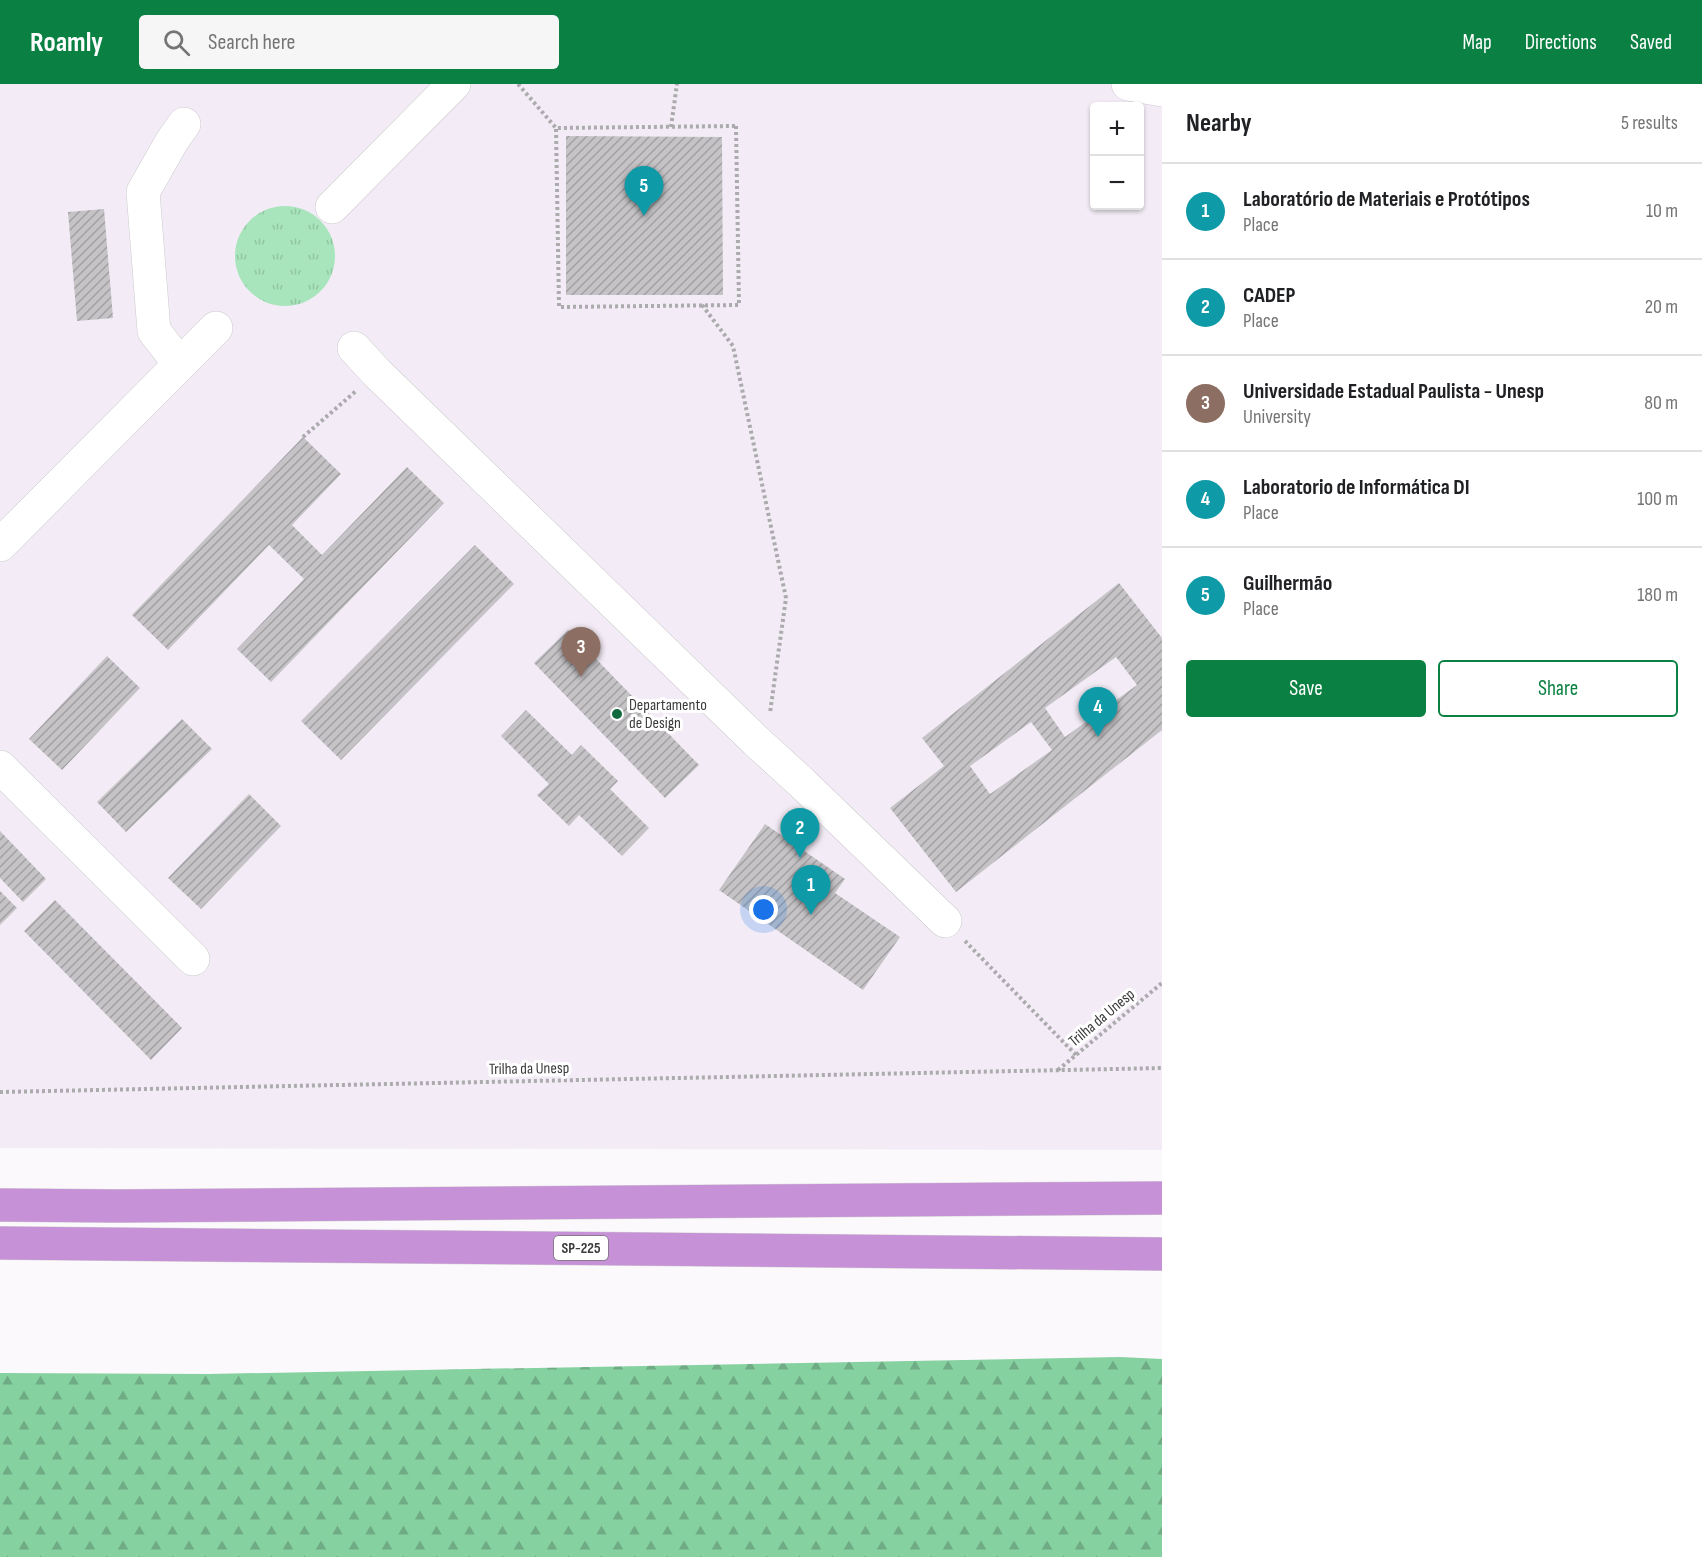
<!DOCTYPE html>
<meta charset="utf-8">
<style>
body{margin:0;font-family:"Sofia Sans Condensed",sans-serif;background:#f6f6f6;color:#202124}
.controls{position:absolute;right:18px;top:18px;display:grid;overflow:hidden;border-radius:6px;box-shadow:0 2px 4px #0004}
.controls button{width:54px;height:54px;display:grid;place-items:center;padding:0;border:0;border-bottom:2px solid #e0e0e0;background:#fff;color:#202124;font:30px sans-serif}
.you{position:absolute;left:764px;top:826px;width:21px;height:21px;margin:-15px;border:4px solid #fff;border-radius:50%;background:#1a73e8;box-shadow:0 0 0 9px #1a73e833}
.badge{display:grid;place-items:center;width:39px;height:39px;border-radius:50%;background:#0b8043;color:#fff;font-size:20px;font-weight:700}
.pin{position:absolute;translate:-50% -50px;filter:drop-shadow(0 2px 3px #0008)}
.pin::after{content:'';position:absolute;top:32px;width:21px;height:18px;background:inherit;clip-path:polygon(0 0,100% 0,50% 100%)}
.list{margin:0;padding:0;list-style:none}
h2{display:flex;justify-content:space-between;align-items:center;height:78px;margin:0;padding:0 24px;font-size:26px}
h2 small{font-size:20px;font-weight:400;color:#757577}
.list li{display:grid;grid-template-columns:39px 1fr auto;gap:18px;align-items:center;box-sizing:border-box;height:96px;padding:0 24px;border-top:2px solid #e0e0e0}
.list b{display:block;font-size:22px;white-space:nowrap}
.list p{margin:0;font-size:20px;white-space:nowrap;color:#757577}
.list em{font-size:20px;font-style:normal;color:#757577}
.actions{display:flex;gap:12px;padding:18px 24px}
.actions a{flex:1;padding:14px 0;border:2px solid #0b8043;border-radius:6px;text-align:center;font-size:21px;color:#0b8043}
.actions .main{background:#0b8043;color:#fff}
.icon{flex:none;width:33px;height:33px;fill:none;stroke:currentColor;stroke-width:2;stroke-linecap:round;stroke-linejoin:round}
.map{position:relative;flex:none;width:1162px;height:1473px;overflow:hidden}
header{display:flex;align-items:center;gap:36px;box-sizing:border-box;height:84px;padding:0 30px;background:#0b8043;color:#fff}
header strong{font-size:28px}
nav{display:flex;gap:33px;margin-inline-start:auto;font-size:21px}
.search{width:420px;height:54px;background:#f6f6f6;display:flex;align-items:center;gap:15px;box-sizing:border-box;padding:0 21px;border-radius:6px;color:#757577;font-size:22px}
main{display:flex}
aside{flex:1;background:#fff}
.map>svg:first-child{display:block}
.built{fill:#f3ecf6;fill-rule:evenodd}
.grass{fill:url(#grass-tufts)}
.forest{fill:url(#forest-firs)}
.building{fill:url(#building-hatch);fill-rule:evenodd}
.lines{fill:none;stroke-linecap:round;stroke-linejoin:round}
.minor-casing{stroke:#cccacd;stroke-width:34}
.highway-casing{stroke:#d4d4d4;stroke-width:34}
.path{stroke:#abaaac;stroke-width:4;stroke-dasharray:3 3;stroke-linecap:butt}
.minor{stroke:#fff;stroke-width:33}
.highway{stroke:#c691d7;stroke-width:33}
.poi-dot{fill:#116a3d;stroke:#fff;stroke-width:2}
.labels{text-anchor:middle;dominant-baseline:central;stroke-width:6;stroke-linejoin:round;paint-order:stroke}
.shield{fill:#fff;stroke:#767676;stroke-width:1.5}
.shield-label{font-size:15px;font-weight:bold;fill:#3b3b3c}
.poi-label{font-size:16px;fill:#3b3b3c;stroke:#fff;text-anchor:start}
.street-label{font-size:16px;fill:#3b3b3c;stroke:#fff}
</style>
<header>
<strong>Roamly</strong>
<div class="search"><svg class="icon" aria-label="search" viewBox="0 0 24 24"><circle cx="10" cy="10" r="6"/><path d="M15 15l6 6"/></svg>Search here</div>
<nav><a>Map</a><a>Directions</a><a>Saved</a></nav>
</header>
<main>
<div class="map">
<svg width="1162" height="1473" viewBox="0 0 1162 1473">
<defs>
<pattern id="grass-tufts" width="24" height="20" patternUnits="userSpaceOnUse" patternTransform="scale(1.5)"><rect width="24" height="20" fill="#a8e5bc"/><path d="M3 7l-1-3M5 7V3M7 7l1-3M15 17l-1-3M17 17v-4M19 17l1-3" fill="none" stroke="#92c5a2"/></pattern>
<pattern id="forest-firs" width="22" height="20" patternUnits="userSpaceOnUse" patternTransform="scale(1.5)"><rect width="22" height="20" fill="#86d1a0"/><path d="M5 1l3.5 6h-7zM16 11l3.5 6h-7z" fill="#6fab84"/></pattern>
<pattern id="building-hatch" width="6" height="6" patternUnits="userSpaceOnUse" patternTransform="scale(1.5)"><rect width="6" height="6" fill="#c5c3c6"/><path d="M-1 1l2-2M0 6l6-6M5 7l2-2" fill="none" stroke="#a1a0a2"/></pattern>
</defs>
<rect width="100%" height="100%" fill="#fbf9fc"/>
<path class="built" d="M0,0H1162V1066L0,1064ZM1094,22H1140V122H1094Z"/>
<path class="grass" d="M235 172a50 50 0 1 1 100 0a50 50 0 1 1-100 0Z"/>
<path class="forest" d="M1120,1273L1162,1275V1473H0V1289L208,1290Z"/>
<path class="building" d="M566,52L722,53L723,211H566Z
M104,125L113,234L77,237L68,128Z
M303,353L341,390L292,441L322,471L407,383L444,419L271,598L237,565L304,495L269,461L168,566L132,531Z
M475,461L514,500L341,676L301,637Z
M1119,499L1162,554V646L956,808L890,724L944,682L922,654ZM1116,573L1137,601L1065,653L1045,624ZM1031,638L1052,666L990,710L970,682Z
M568,546L699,681L665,714L534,579Z
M107,572L140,604L62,686L29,655Z
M526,626L572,671L581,661L618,697L610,705L649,744L622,772L579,731L569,742L537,711L549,700L501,652Z
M182,635L212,665L126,748L97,718Z
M249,710L281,742L201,825L168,794Z
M765,740L845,795L835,809L900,853L863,906L719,806Z
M0,747L46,795L23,818L0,794Z
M0,807L17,824L0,841Z
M55,816L182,944L151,976L24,847Z"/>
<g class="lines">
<g class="minor-casing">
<path id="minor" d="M1128,0L1162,6
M332,123L454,0
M354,264L377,289L756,657L801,698L945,837
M179,279L154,247L143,108L172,57L184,40
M0,461L216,244
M0,683L193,875"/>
</g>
<g class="highway-casing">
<path id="highway" d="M0,1121L117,1122L1162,1114
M0,1159L1162,1170"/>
</g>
<path class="path" d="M518,0L556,44
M736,42L739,221L559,223L556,44Z
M671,43L677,0
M702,221L733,262L786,514L770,629
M303,353L356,307
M965,857L1076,971
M1058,986L1162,899
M0,1008L1162,984"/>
<use href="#minor" class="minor"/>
<use href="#highway" class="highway"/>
</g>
<circle class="poi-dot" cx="617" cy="630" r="6"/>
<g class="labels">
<rect class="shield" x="554" y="1152" width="54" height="24" rx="4.5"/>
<g class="shield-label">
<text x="581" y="1164">SP-225</text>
</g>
<g class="poi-label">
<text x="629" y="621">Departamento<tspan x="629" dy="18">de Design</tspan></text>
</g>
<g class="street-label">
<text transform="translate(1102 934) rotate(-40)">Trilha da Unesp</text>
<text transform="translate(529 985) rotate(-1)">Trilha da Unesp</text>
</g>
</g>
</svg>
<div class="controls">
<button>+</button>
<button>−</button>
</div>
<div class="you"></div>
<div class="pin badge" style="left:811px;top:831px;background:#0f9aa8">1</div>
<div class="pin badge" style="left:800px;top:774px;background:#0f9aa8">2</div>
<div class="pin badge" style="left:581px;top:593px;background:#8d6e63">3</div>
<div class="pin badge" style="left:1098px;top:653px;background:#0f9aa8">4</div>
<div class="pin badge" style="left:644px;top:132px;background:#0f9aa8">5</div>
</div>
<aside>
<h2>Nearby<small>5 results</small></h2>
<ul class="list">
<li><span class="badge" style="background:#0f9aa8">1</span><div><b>Laboratório de Materiais e Protótipos</b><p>Place</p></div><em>10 m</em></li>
<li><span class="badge" style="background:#0f9aa8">2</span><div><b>CADEP</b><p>Place</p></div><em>20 m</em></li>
<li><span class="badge" style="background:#8d6e63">3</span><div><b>Universidade Estadual Paulista - Unesp</b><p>University</p></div><em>80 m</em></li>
<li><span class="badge" style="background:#0f9aa8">4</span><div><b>Laboratorio de Informática DI</b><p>Place</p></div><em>100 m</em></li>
<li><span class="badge" style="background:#0f9aa8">5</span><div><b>Guilhermão</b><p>Place</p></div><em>180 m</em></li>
</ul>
<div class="actions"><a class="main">Save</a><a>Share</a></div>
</aside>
</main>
